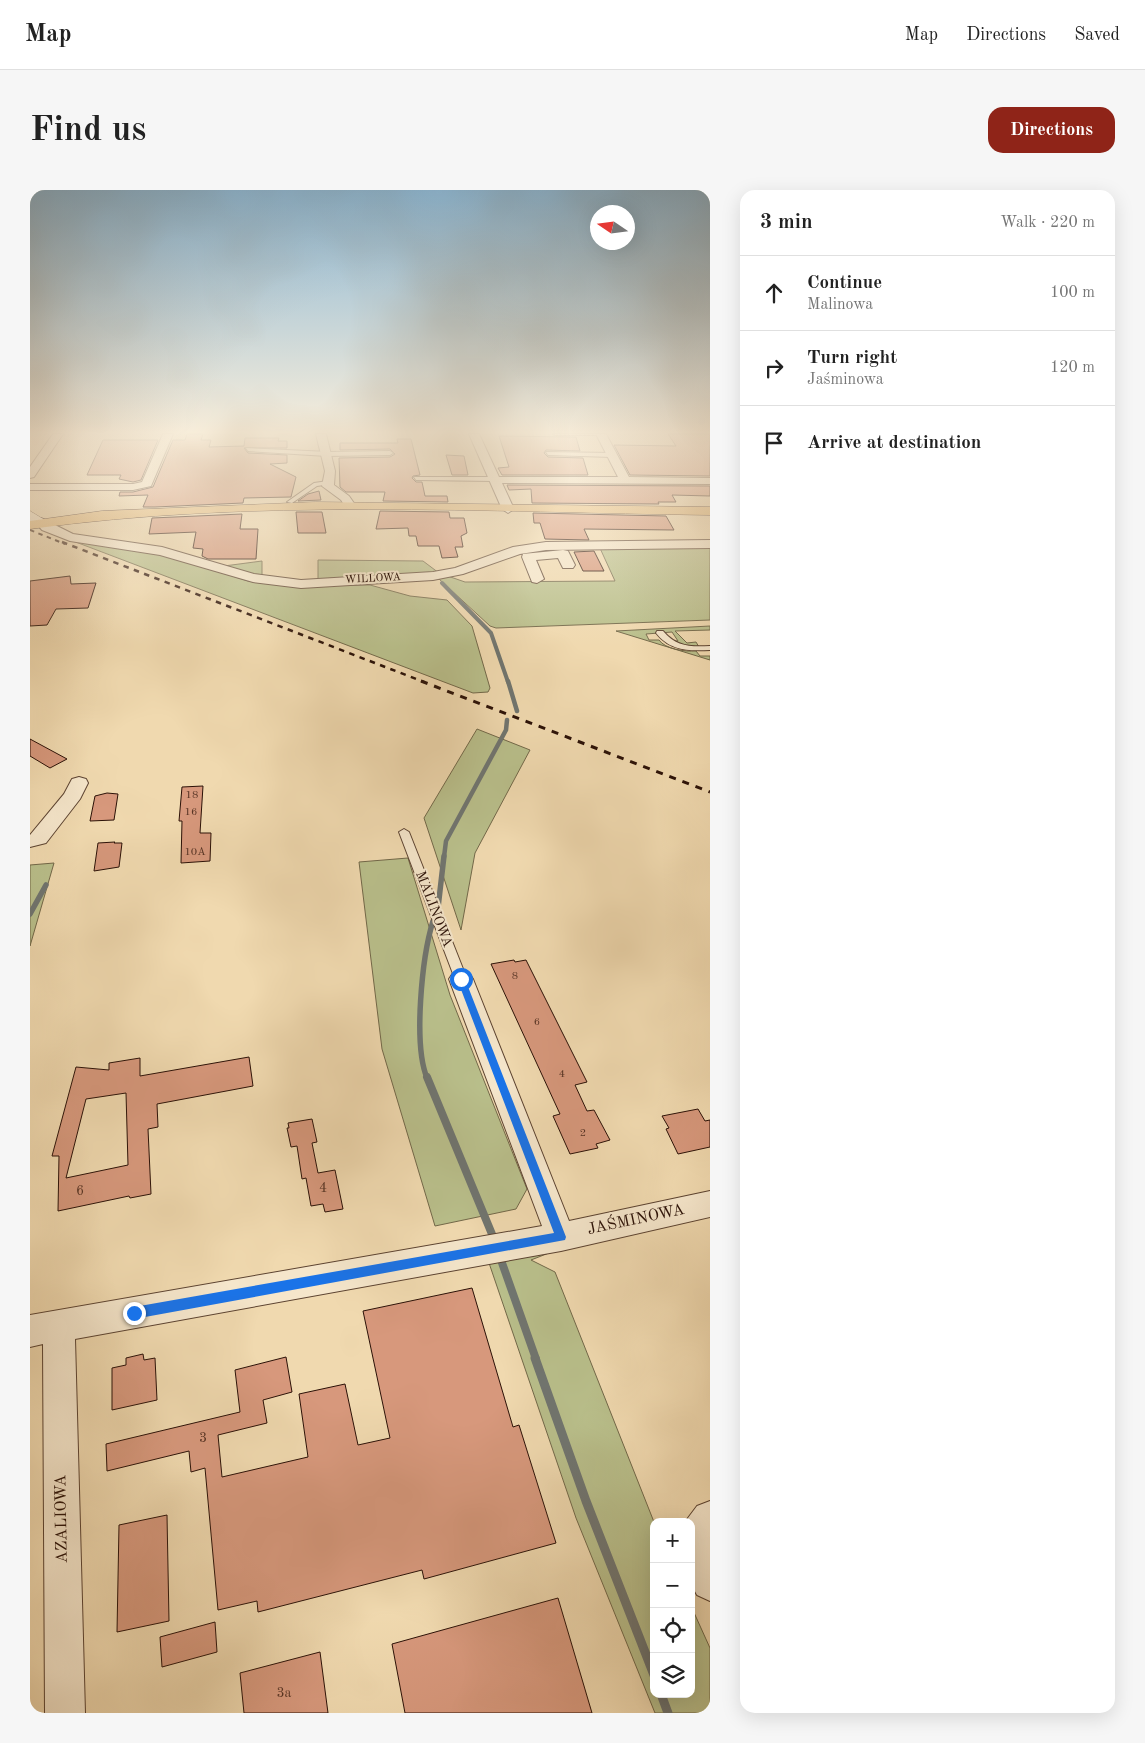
<!DOCTYPE html>
<meta charset="utf-8">
<style>
body{margin:0;font-family:"Old Standard TT",serif;background:#f6f6f6;color:#222}
.controls{position:absolute;right:15px;bottom:15px;display:grid;overflow:hidden;border-radius:10px;box-shadow:0 5px 20px #0002}
.controls button{width:45px;height:45px;display:grid;place-items:center;padding:0;border:0;border-bottom:1px solid #e0e0e0;background:#fff;color:#222;font:25px sans-serif}
.compass{position:absolute;left:560px;top:15px;width:45px;height:45px;border-radius:50%;background:#fff;box-shadow:0 5px 20px #0002;rotate:283deg}
.stop{position:absolute;width:15px;height:15px;margin:-11px;border:4px solid #1a73e8;border-radius:50%;background:#fff}
.stop.end{background:#1a73e8;border-color:#fff;box-shadow:0 1px 5px #0008}
.list{margin:0;padding:0;list-style:none}
h2{display:flex;justify-content:space-between;align-items:center;height:65px;margin:0;padding:0 20px;font-size:21px}
h2 small{font-size:16px;font-weight:400;color:#767676}
.list li{display:grid;grid-template-columns:32px 1fr auto;gap:15px;align-items:center;box-sizing:border-box;height:75px;padding:0 20px;border-top:1px solid #e0e0e0}
.list b{display:block;font-size:19px;white-space:nowrap}
.list p{margin:0;font-size:16px;white-space:nowrap;color:#767676}
.list em{font-size:16px;font-style:normal;color:#767676}
.icon{flex:none;width:28px;height:28px;fill:none;stroke:currentColor;stroke-width:2;stroke-linecap:round;stroke-linejoin:round}
.map{position:relative;flex:none;width:680px;height:1523px;overflow:hidden;border-radius:15px}
header{display:flex;align-items:center;gap:30px;box-sizing:border-box;height:70px;padding:0 25px;background:#fff;border-bottom:1px solid #e0e0e0}
header strong{font-size:24px}
nav{display:flex;gap:28px;margin-inline-start:auto;font-size:18px}
.intro{display:flex;align-items:center;justify-content:space-between;box-sizing:border-box;height:120px;padding:0 30px}
h1{margin:0;font-size:35px}
.button{padding:12px 22px;border-radius:15px;background:#8f2418;color:#fff;font-size:18px;font-weight:700}
main{display:flex;gap:30px;padding:0 30px}
aside{flex:1;background:#fff;border-radius:15px;box-shadow:0 5px 20px #0002}
.map>svg:first-child{display:block}
.green{fill:#b9bf8b;stroke:#726849}
.lines{fill:none;stroke-linecap:round;stroke-linejoin:round}
.stream-far4{stroke:#707570;stroke-width:4}
.stream-far3{stroke:#707570;stroke-width:4.5}
.stream-far2{stroke:#707570;stroke-width:5.5}
.stream-far1{stroke:#707570;stroke-width:8}
.stream{stroke:#707570;stroke-width:9}
.building{fill:#d7987c;stroke:#2b1107;fill-rule:evenodd}
.service-casing{stroke:#5c4331;stroke-width:2}
.minor-casing{stroke:#5c4331;stroke-width:2}
.tertiary-casing{stroke:#5c4331;stroke-width:1}
.primary-casing{stroke:#2b1107;stroke-width:1}
.service{fill:#f5e6cb;fill-rule:evenodd}
.minor{fill:#f5e6cb;fill-rule:evenodd}
.tertiary{fill:#f5e6cb;fill-rule:evenodd}
.primary{fill:#e8bc78;fill-rule:evenodd}
.rail-far2{stroke:#2b1107;stroke-width:2;stroke-dasharray:4.5 4.5;stroke-linecap:butt}
.rail-far1{stroke:#2b1107;stroke-width:2.5;stroke-dasharray:5.5 5.5;stroke-linecap:butt}
.rail{stroke:#2b1107;stroke-width:3;stroke-dasharray:7 7;stroke-linecap:butt}
.route{fill:#1a73e8}
.labels{text-anchor:middle;dominant-baseline:central;stroke-width:4;stroke-linejoin:round;paint-order:stroke}
.far-street-label{font-size:11px;fill:#2b1107;stroke:#f5e6cb}
.number-label{font-size:11px;fill:#563324}
.street-label{font-size:14px;fill:#2b1107;stroke:#f5e6cb}
.near-number-label{font-size:14px;fill:#563324}
.near-street-label{font-size:16px;fill:#2b1107;stroke:#f5e6cb}
</style>
<header>
<strong>Map</strong>
<nav><a>Map</a><a>Directions</a><a>Saved</a></nav>
</header>
<div class="intro"><h1>Find us</h1><a class="button">Directions</a></div>
<main>
<div class="map">
<svg width="680" height="1523" viewBox="0 0 680 1523">
<rect width="100%" height="100%" fill="#f0d9af"/>
<filter id="stains"><feTurbulence type="fractalNoise" baseFrequency=".004" numOctaves="4"/><feColorMatrix values="0 0 0 0 .2 0 0 0 0 .09 0 0 0 0 .02 0 0 0 .5 -.17"/></filter>
<radialGradient id="worn" r=".72"><stop offset=".6" stop-color="#630" stop-opacity="0"/><stop offset="1" stop-color="#630" stop-opacity=".3"/></radialGradient>
<path class="green" d="M43,351L129,363L218,391L257,396L340,395L380,406L417,410L442,436L460,498L458,502L443,503Z
M680,355V430L466,438L460,436L409,389L344,386L288,389V370L393,371L409,383L435,392L585,391L569,356Z
M232,371V387L194,376Z
M680,436V440L645,441L657,453L666,452L669,457H657L639,451H648L642,442L616,444L619,450H629C635,459 655,462 666,461L670,466H680V470L586,441Z
M447,539L500,560L445,663L431,740L394,628Z
M378,668L420,805L497,999L486,1019L405,1036L352,859L329,672Z
M24,673L0,756V675Z
M534,1057L501,1070L525,1082L624,1332V1504H661V1416L680,1458V1523H625L546,1328L459,1073Z"/>
<g class="lines">
<path class="stream-far4" d="M412,393L461,443L478,492"/>
<path class="stream-far3" d="M478,491L487,521
M414,667L416,651L476,540L477,530"/>
<path class="stream-far2" d="M408,718L414,666
M0,724L16,695
M397,888C383,854 392,767 403,731"/>
<path class="stream-far1" d="M397,887L464,1049
M471,1070L506,1169"/>
<path class="stream" d="M505,1168L556,1311L624,1485
M631,1504L638,1523"/>
</g>
<path class="building" d="M157,244H173L171,250H181L179,257L214,256L215,248H249L248,251H257V258H214L218,263L257,265V273L240,274L266,287L261,307L214,308L213,313L125,317H113L118,305L89,306L90,302H103L123,297L143,250H155Z
M638,244H680V286L600,285L584,255L646,256Z
M469,246L546,247L550,261L516,260L514,263L518,267L553,268L558,285H472L468,278L479,277Z
M367,249H381L390,285L383,286L382,288L386,292H392L395,306H417L418,312L353,311L355,302H316L310,297L309,268L360,267L365,264L360,259L310,260V253H368Z
M73,250H128L111,290L103,292L89,289L91,285H57Z
M416,265L434,266L438,285H422Z
M477,295L680,296V306L642,305L646,312H628L629,314L502,313L501,299L479,300Z
M289,301L291,310L268,311L278,304Z
M350,321L419,322L420,328H434L437,343L431,346L433,357H425L428,367L412,368L409,356H388L386,346H379L378,338L346,339Z
M266,322H292L296,343H268Z
M503,323L636,326L644,340L554,339L559,350L515,349L510,333H504Z
M212,324L210,339H228L226,369H178L172,366L173,359L163,358L166,342L119,344L122,328Z
M564,361L574,381H553L544,362Z
M40,386L41,394L66,393L58,418L26,419L17,435L0,436V391Z
M0,549L37,569L20,578L0,566Z
M173,596L170,643H181L180,671L151,673L152,631H149L152,597Z
M77,603L88,604L84,630L60,631L65,606Z
M85,652L84,653H92L89,677L64,681L68,653Z
M484,770L485,772L496,770L557,892L545,895L557,921L564,920L580,950L566,954L568,958L540,964L523,926L530,924L461,774Z
M219,867L223,896L127,914L128,937L118,939L121,1004L100,1008L99,1006L28,1021L29,966H22L46,877L79,880V873L110,868V886ZM96,903L98,975L36,988L56,909Z
M668,919L675,931L680,930V957L648,964L636,939L639,938L632,926Z
M282,929L287,952L282,953L288,983L305,980L313,1019L295,1022L293,1014L281,1016L276,988L272,989L267,956L261,957L257,938H259L258,933Z
M442,1098L483,1237L489,1235L526,1353L394,1389L392,1380L228,1422L227,1411L188,1420L175,1278L161,1282L159,1261L77,1281L76,1254L210,1222L205,1180L256,1167L262,1202L233,1210L237,1233L188,1245L192,1287L278,1267L269,1204L315,1194L328,1255L360,1248L333,1121Z
M113,1164L114,1170L125,1168L127,1210L82,1220V1178L96,1175V1168Z
M137,1325L139,1431L87,1442L89,1335Z
M528,1408L562,1523H375L362,1454Z
M185,1432L187,1462L132,1477L130,1447Z
M290,1462L298,1523H214L210,1483Z"/>
<g class="lines">
<g class="service-casing">
<path id="service" d="M523,244H573L571,245H525Z
M216,258L299,262L360,261L363,263L360,265L297,266L218,261Z
M516,262L582,263L585,265L582,267L518,265Z
M384,287H465L468,289L465,291L386,290Z
M298,291L300,294L287,296L262,313L257,312L284,293Z
M627,441H633C646,457 661,457 680,456V460C659,461 640,461 626,443Z
M374,639L379,642L437,789L435,792H427L425,789L369,642Z"/>
</g>
<g class="minor-casing">
<path id="minor" d="M23,244H33L4,287L0,288V277Z
M133,244H143L121,296L103,300H0V294H103L112,292Z
M286,244H296L305,281L304,295L319,306L326,316L324,318H316L311,310L292,296L295,281Z
M439,244H449L469,287H588L566,244H576L599,287L680,288V294L472,293L484,319L478,323L472,319Z
M11,328L43,344L132,357L224,384L271,390L403,382L425,378L483,357L516,352L680,350V358L516,360L490,364L433,384L403,390L271,398L223,392L130,365L40,351L12,340L5,332Z
M533,360L538,361L545,375L543,378H533L528,368L506,370L514,389L507,393L502,392L492,367L493,364Z
M49,587L56,589L58,593L50,609L16,653L0,657V645L34,604L42,589Z
M431,780L439,783L443,789L539,1031L680,1001V1027L531,1061L45,1149L55,1523H15L13,1154L0,1157V1125L512,1036L419,789L423,783Z
M680,1311V1411L667,1405L661,1394V1332H655L667,1316Z"/>
</g>
<g class="tertiary-casing">
<path id="tertiary" d="M0,321L18,332L16,335L11,336L0,331Z"/>
</g>
<g class="primary-casing">
<path id="primary" d="M286,312L680,317V325C456,322 221,308 0,339V331L72,321Z"/>
</g>
<use href="#service" class="service"/>
<use href="#minor" class="minor"/>
<use href="#tertiary" class="tertiary"/>
<use href="#primary" class="primary"/>
<path class="rail-far2" d="M0,340L35,354"/>
<path class="rail-far1" d="M32,352L394,492"/>
<path class="rail" d="M391,491L680,602"/>
</g>
<linearGradient id="sky" x2="0" y2="1"><stop stop-color="#8ab6d4"/><stop offset="0.53" stop-color="#f8eedb"/><stop offset="1" stop-color="#f8eedb" stop-opacity="0"/></linearGradient>
<rect width="680" height="457" fill="url(#sky)"/>
<path class="route" d="M431,786L435,789L536,1047L535,1050L104,1129L100,1127L98,1123L104,1117L524,1043L427,789Z"/>
<g class="labels">
<g class="far-street-label">
<text transform="translate(343 389) rotate(-3)">WILLOWA</text>
</g>
<g class="number-label">
<text x="162" y="605">18</text>
<text x="161" y="622">16</text>
<text x="165" y="662">10A</text>
<text x="485" y="786">8</text>
<text x="507" y="832">6</text>
<text x="532" y="884">4</text>
<text x="553" y="943">2</text>
</g>
<g class="street-label">
<text transform="translate(404 719) rotate(69)">MALINOWA</text>
</g>
<g class="near-number-label">
<text x="293" y="998">4</text>
<text x="50" y="1001">6</text>
<text x="173" y="1248">3</text>
<text x="254" y="1503">3a</text>
</g>
<g class="near-street-label">
<text transform="translate(606 1030) rotate(-12)">JAŚMINOWA</text>
<text transform="translate(32 1329) rotate(-91)">AZALIOWA</text>
</g>
</g>
<rect width="100%" height="100%" filter="url(#stains)"/>
<rect width="100%" height="100%" fill="url(#worn)"/>
</svg>
<div class="controls">
<button>+</button>
<button>−</button>
<button><svg class="icon" aria-label="locate" viewBox="0 0 24 24"><circle cx="12" cy="12" r="6"/><path d="M12 2v4M12 18v4M2 12h4M18 12h4"/></svg></button>
<button><svg class="icon" aria-label="layers" viewBox="0 0 24 24"><path d="M12 4l9 5-9 5-9-5zM3 14l9 5 9-5"/></svg></button>
</div>
<svg class="compass" viewBox="-18 -18 36 36"><path d="M0-13l5 13h-10z" fill="#e53935"/><path d="M0 13l5-13h-10z" fill="#767676"/></svg>
<div class="stop" style="left:431px;top:789px"></div>
<div class="stop end" style="left:104px;top:1123px"></div>
</div>
<aside>
<h2>3 min<small>Walk · 220 m</small></h2>
<ul class="list">
<li><svg class="icon" aria-label="ahead" viewBox="0 0 24 24"><path d="M12 20V5M6 11l6-6 6 6"/></svg><div><b>Continue</b><p>Malinowa</p></div><em>100 m</em></li>
<li><svg class="icon" aria-label="right" viewBox="0 0 24 24"><path d="M7 20v-9h11M14 6l5 5-5 5"/></svg><div><b>Turn right</b><p>Jaśminowa</p></div><em>120 m</em></li>
<li><svg class="icon" aria-label="arrive" viewBox="0 0 24 24"><path d="M6 21V4h12l-3 4 3 4H6"/></svg><div><b>Arrive at destination</b></div></li>
</ul>
</aside>
</main>
